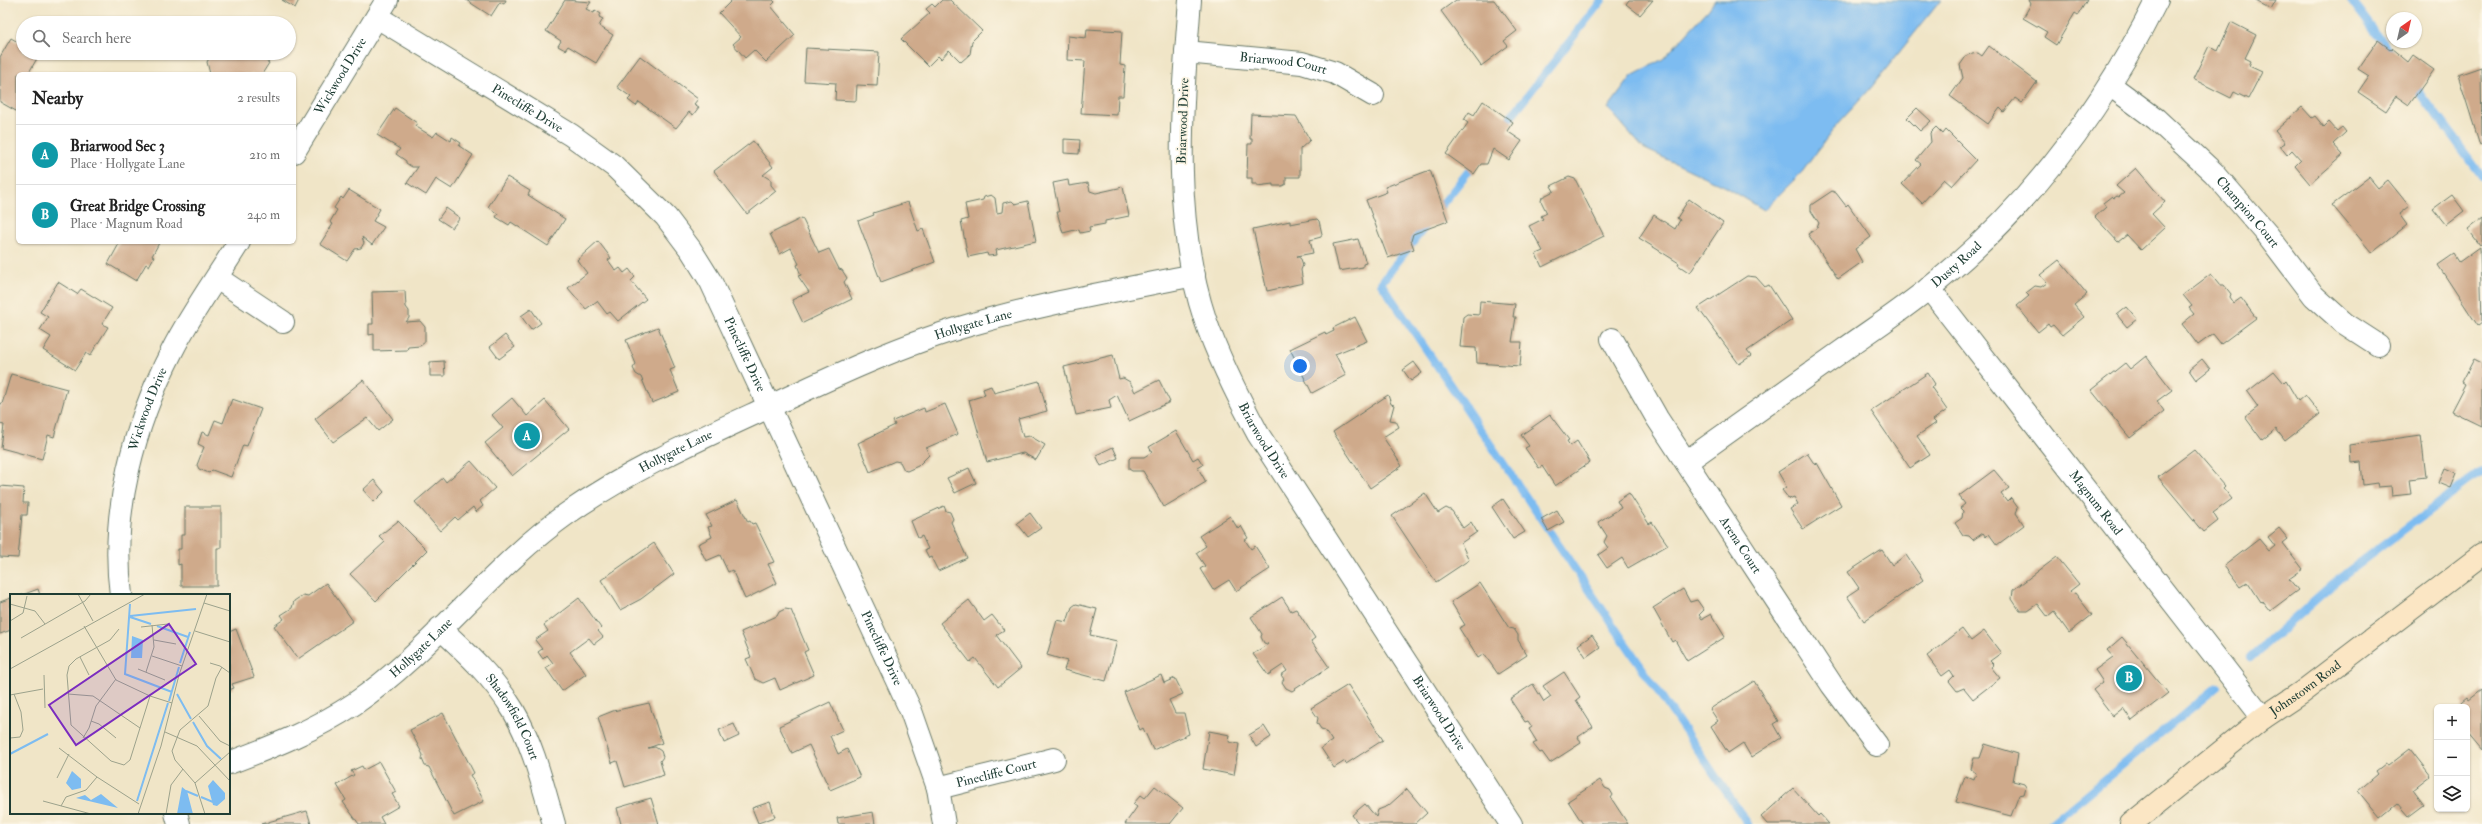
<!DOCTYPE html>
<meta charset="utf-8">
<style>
body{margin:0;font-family:"IM FELL Double Pica",serif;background:#f2f2f2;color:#222}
.controls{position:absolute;right:12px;bottom:12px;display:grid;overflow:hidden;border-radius:6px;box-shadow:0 1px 3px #0004}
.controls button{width:36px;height:36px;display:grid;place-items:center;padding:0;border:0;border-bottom:1px solid #e0e0e0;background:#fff;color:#222;font:20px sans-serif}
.compass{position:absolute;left:2386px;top:12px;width:36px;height:36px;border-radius:50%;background:#fff;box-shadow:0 1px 3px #0004;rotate:34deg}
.you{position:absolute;left:1300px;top:366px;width:14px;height:14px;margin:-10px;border:3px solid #fff;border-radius:50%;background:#1a73e8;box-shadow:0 0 0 6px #1a73e833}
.badge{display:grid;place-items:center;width:26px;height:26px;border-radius:50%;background:#c8321e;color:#fff;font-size:13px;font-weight:700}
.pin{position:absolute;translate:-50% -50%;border:2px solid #fff;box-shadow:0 1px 4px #0006}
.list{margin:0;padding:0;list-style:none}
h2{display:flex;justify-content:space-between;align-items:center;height:52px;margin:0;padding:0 16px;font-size:17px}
h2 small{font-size:13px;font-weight:400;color:#767676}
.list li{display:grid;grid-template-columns:26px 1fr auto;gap:12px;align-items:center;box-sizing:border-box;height:60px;padding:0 16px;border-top:1px solid #e0e0e0}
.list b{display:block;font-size:15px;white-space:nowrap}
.list p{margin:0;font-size:13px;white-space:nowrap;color:#767676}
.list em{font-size:13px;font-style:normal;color:#767676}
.icon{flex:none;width:22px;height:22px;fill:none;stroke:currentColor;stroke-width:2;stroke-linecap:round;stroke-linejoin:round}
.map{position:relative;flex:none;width:2482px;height:824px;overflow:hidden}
.search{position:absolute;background:#fff;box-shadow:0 1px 3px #0004;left:16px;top:16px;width:280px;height:44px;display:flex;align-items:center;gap:10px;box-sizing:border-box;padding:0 14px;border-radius:22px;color:#767676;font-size:15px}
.panel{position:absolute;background:#fff;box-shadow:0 1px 3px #0004;left:16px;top:72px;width:280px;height:172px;border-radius:6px}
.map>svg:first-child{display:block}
.water{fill:#7dbcf1;stroke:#4e7c92}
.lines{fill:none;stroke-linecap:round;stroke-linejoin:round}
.stream{stroke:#7dbcf1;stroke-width:8}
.building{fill:#cfaa8b}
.minor-casing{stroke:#687867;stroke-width:24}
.secondary-casing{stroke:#687867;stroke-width:24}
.minor{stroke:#fff;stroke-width:22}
.secondary{stroke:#fbe6c4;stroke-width:22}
.labels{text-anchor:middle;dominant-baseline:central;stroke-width:3.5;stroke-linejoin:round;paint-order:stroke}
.street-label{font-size:13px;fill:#1f3d34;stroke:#fcf5e5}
.inset-river{fill:none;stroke:#7dbcf1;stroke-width:2}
.inset-road{fill:none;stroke:#9ca28c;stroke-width:1}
.view{fill:#7b2cbf;fill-opacity:0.15;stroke:#7b2cbf;stroke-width:2}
.inset-edge{fill:none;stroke:#1f3d34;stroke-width:2}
</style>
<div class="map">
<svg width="2482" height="824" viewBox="0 0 2482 824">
<rect width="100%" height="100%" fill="#fcf5e5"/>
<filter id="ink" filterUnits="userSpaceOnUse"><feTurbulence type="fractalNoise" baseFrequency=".025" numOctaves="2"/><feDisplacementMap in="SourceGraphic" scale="8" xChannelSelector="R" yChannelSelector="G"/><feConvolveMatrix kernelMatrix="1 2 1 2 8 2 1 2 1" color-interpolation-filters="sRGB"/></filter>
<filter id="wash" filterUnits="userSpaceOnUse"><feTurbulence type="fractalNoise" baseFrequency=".012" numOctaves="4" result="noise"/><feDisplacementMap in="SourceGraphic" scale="16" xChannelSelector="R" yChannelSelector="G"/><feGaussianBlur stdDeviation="0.9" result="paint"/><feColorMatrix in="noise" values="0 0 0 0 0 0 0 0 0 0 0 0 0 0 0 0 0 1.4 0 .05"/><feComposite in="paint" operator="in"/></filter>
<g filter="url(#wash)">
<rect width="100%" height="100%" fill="#f0e5c7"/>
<path class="water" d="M1715,0H1941L1870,89L1835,127L1802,172L1764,210L1726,187L1643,148L1608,108L1632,76L1663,59L1709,9Z"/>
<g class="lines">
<path class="stream" d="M2351,0L2390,52
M2412,82L2482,176
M1503,127L1602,0
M1436,212L1475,163
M1428,223L1381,283L1748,824
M2250,658L2346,573L2482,471
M2051,824L2217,687"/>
</g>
<g id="blocks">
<path class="building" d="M282,0H299L295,8Z
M466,0H506L504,4L500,2L491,16Z
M565,0L591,2L586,9L594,13L595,10L601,14L599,17L603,19L599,26L613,35L596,63L568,46L565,50L558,46L561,41L546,31Z
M732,0H773L775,2L771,6L795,35L766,62L754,50L745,58L733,44L741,37L719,13Z
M942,0H950L982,31L972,41L970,54L961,62L949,50L941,59L938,56L928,66L901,39L930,13L926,9L932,4L935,7Z
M1456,0H1494L1517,31L1504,41L1508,46L1481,66L1441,11Z
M1629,0H1653L1640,15L1626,4Z
M2029,0H2087L2078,15L2075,13L2056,45L2044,37L2047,32L2023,18L2031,4Z
M2254,0H2276L2271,9Z
M2231,22L2256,35L2245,58L2251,61L2249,66L2262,72L2248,99L2234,92L2231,98L2193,79L2209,46L2218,51Z
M1087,29L1122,31L1120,65L1125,66L1123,96H1118L1117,115L1081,113L1085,61L1067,60L1068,36L1086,38Z
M11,38L23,45V53L39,55L28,74H18V107L16,111L0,102V57Z
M2378,40L2390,49L2391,48L2408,62L2413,55L2434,70L2409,105L2396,96L2386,111L2358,92L2369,76L2358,69Z
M1989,46L2037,82L2022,103L2015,98L2004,112L2000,108L1988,124L1950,96L1963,78L1960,65L1967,55L1978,53L1982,56Z
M806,48L879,52L877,86L857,85L856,101L835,100L836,83L804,81Z
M212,53H271L266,61L269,63L262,74H210L207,62Z
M640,56L698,99L694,104L699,107L693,115L689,112L676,128L639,102L636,106L628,100L631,97L617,87Z
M2481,67L2482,144L2480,145L2458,75Z
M1483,101L1513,122L1507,131L1522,141L1509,160L1493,149L1487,164H1481L1474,174L1446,154L1468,123L1464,120L1469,112L1474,115Z
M2302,107L2312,118L2315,116L2324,127L2329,122L2337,131L2342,127L2346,132L2333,144L2343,155L2310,184L2295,166L2301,160L2292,150L2287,155L2280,146L2285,143L2275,131Z
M395,108L417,123L415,126L433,137L437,132L451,141L452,137L461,143L459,146L473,155L452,189L436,179L426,195L407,183L418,167H412L406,163V161L396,154L400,149L377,135Z
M1917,108L1931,121L1920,131L1907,118Z
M1251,114L1296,116L1310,140L1300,149V177H1286V184L1282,186H1273V184L1257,186V184H1252V178H1247L1248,144H1252V139H1250Z
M1936,127L1943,134L1946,130L1976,160L1952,186L1944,179L1922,203L1902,184L1921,164L1916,160L1931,142L1930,133Z
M1064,139L1080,140L1079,154L1064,153Z
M753,141L773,167L763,175L771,180V185L776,191L747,214L714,171Z
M2136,168L2165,202L2152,214L2165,228L2141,250L2127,235L2118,242L2095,217L2106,207L2103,203L2112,196L2114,198L2117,196L2119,197L2124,193L2116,186Z
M1430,170L1448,221L1413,234L1411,241L1414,249L1388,258L1366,200L1387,192L1385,187Z
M507,177L530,191L528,195L565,219L548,246L511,222L509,225L496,217L498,214L488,207Z
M1569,177L1575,179L1604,236L1542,267L1536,254L1543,251L1529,226L1543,219L1541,216L1547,213L1541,201L1542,197L1554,191L1551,186Z
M2369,177L2378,188L2388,180L2409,206L2399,214L2407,225L2372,253L2332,205Z
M1068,180L1069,186L1088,183L1090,191L1096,193L1123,187L1129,216L1105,221V224L1089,227L1090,231L1080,233L1079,229L1063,233L1057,212H1059L1053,183Z
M349,190L380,209L373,221L384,227L372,245L362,237L364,243L361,248L355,249L347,261L320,244L333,224L330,222L337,210L334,208L341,197L343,199Z
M1832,191L1836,193L1846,206L1848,204L1871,237L1855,249L1862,262L1838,279L1808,234L1817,228L1819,223L1811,211V205Z
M991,195L995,198L997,213L1002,212L1003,203L1012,201L1015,204L1028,201L1036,241L996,250L997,255L988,256L987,253L968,257L961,221L968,219L965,204L983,200L984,197Z
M2452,195L2464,211L2446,225L2433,209Z
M1689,199L1723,223L1690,273L1678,265L1679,263L1639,238L1654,215L1675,229L1680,220L1677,218Z
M908,202L918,231L923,229L935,262L881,282L858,221L874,215L873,213Z
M446,208L460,218L452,228L438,219Z
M802,218L819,253L829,249L839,269L842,270L847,278L844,282L852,299L803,323L792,300L809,292L798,276L801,275L797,265L799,264L791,248L780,254L770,234Z
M2482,218V243L2480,245L2468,229Z
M1317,219L1319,221L1322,234L1321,237L1310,240L1313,253L1297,256L1301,259L1303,265L1301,270L1303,283L1267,291L1253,229L1290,221V224Z
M1358,239L1366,263L1363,264V267L1339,271L1333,244Z
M598,241L611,258L608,260L616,271L620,268L624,273L629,269L635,277L631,281L646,299L618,321L610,312L607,314L597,301L586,309L568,288L587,273L577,260Z
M120,242L159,243L152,256L154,257L149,266L146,264L136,281L108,264Z
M2480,247L2482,323L2478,326L2438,265L2454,254L2459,262Z
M2059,260L2087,294L2074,305L2084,317L2062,335L2053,325L2050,327L2048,324L2038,332L2017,306L2029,296L2026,293L2035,286L2041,287L2047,283L2040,275Z
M2211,274L2220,285H2224L2231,294L2230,297L2234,303L2241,298L2256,318L2221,344L2213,334L2198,345L2182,324L2194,314L2189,308L2192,306L2183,295Z
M1747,276L1756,277L1765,287L1769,285L1792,320L1747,351L1751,356L1739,364L1698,308Z
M58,282L77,294L81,289L112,308L102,324L108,327L90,356L86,353L75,370L43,350L51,337L40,330L48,317L40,312Z
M405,291L406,307L409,311V318L406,322L420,321L425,327V342L420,346L408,347L407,350L374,351V334L369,335V324H373L372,292Z
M1480,301L1515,304L1513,317H1516L1512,342H1522L1520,366L1477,363L1476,348L1460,347L1463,317L1467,314L1479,315Z
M2127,307L2137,319L2127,327L2117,315Z
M531,309L541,323L531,330L521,316Z
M1355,317L1367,341L1335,354L1346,375L1312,393L1290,349L1325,332L1326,335L1334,331L1333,328Z
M658,327L675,368L670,370L679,392L652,403L641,377L636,374L633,368L636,364L626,340Z
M505,335L515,347L499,359L490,347Z
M1113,355L1119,379L1123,378L1130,382L1135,392L1159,380L1170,402L1129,421L1117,395L1109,400L1111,408L1076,415L1064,367Z
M2146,356L2172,390L2157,401L2164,411L2130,438L2091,390L2125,363L2130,369Z
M2202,359L2210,369L2196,380L2189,370Z
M2474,359L2482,363V426L2451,411L2465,384L2462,382Z
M444,361L445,376H430V362Z
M1414,362L1422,373L1411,381L1403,370Z
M2274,371L2284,383L2286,381L2298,401L2305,395L2320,414L2285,441L2276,429L2262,440L2245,417L2258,407L2247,392Z
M1928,373L1935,384L1931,387L1947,410L1933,420L1936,423L1917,436L1930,455L1910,468L1871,411Z
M11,374L67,389L54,437L48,435L42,459L1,448L4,425L0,424V403L2,404Z
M363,380L393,419L378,431L367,418L333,442L315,419Z
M1039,381L1047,411L1018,419L1023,437L1030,436L1045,445L1036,460L1023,453L987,462L969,400L985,395L983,389L991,386L994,393Z
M1388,395L1391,404L1394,405L1390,420L1396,421L1399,427L1383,437L1402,466L1370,488L1333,432Z
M512,398L527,416L545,400L569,429L512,476L485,443L503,428L492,415Z
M232,399L261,409L247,446L243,445L231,477L212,470L209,473L199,469L197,465L204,447L198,444L202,432L209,435L215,420L223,423Z
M945,404L958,434L926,448L929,455L918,466L907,471L904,470L900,462L895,461L870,472L858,443L895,425L893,421L924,408L925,412Z
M1550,415L1569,440L1567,441L1570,446L1577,441L1590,462L1555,486L1542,466L1539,468L1525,448L1529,446L1521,435Z
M1176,431L1193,460L1198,457L1203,465L1198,468L1206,482L1164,507L1143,471H1132L1129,469V459L1131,457H1144L1152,452L1149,447Z
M2421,435L2426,477L2409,479L2411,494L2392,496L2391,486L2378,487L2377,483L2363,485L2361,462L2351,463L2350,445Z
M1113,447L1118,458L1101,466L1096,455Z
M2194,450L2225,486L2223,488L2232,499L2213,513L2218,521L2204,532L2158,477Z
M1807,453L1815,465L1817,463L1841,505L1803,529L1790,509L1798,504L1794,497L1789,499L1782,490L1786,487L1785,484L1778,472Z
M471,461L495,488L480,501L483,506L476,512L473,507L458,520L455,517L440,531L415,502L443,478L446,482Z
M969,468L976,483L955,493L947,478Z
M2445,468L2457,473L2451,488L2439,483Z
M1994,470L2009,488L2001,494L2007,502L2011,498L2018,508L2016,513L2024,525L1997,545L1989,534L1986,537L1983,533L1973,540L1969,536L1963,535L1955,523L1962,518L1963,511L1960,508L1965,504L1959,496Z
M374,480L384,492L374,502L363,490Z
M0,486L24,488L23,503H28L27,515H22L18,558L0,557Z
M1425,493L1438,513L1446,508L1452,511L1463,528L1471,522L1477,532L1461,543L1469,560L1436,582L1392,516Z
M1629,493L1649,524L1652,522L1668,545L1628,568L1622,558L1607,568L1598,555L1608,548L1604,542L1607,536L1598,522L1621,508L1617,501Z
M1503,499L1525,532L1513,539L1492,507Z
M737,500L748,522L750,521L752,524L755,523L774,562L768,564L777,583L745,599L732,570L728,572L720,555L706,561L698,544L712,537L708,527L712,526L706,515Z
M944,506L946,511L950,512L953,519L951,522L967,558L938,571L931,557L929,558L925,550L928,549L922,536L918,538L911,521Z
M185,507H221V548H217V586H181V564L178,565V549H181V535H185Z
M1557,510L1564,522L1548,531L1541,519Z
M1030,513L1041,528L1028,537L1017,523Z
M1230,516L1238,529L1241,526L1248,538L1245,540L1251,549L1255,546L1270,569L1236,591L1229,580L1213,590L1200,569L1205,566L1196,553L1206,546L1199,536Z
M398,521L427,550L376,601L350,574L385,542L379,536Z
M2279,528L2288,539L2283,543L2303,569L2289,579L2298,590L2270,611L2262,601L2261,602L2248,582L2240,587L2224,566L2259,539L2269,551L2275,546L2268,537Z
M654,543L674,574L641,599L620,610L601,580Z
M1882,550L1892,565L1906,555L1923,580L1864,621L1847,596L1859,588L1848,572Z
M2057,557L2079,584L2070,591L2073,594L2075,593L2092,615L2069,633L2054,612L2048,617L2038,604L2028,611H2020L2012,599L2013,590Z
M326,583L353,621L298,659L274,626L284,619L281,615L292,608L294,601L303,595L308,596Z
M1480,583L1509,628L1514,629L1518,635V640L1527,655L1498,674L1484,654L1478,658L1459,628L1465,625L1451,602Z
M38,589L40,595H22Z
M1683,589L1690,602L1697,600L1704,610L1699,615L1702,619L1711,614L1725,637L1687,661L1675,640L1672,642L1653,608Z
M1282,597L1291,611L1296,609L1315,638L1311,641L1329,667L1292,691L1286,688L1282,682L1284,679L1281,675L1287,671L1283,665L1268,675L1253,654L1268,644L1264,643L1261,637L1262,634L1251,617Z
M11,598V630L0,634V602Z
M579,598L601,628L598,631L603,637L594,644L589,638L570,652L586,674L562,691L546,668L553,663L547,655L543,659L538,652L542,649L535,640L548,631L544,625Z
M969,600L984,621L992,615L1004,630L996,635L1021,668L998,687L975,658L970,662L940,623Z
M1076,604L1097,609L1090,635L1117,641L1106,681L1064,670L1067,661L1047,655L1057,620L1067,622L1072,607Z
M785,609L791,610L808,650L804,652L814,675L780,690L775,678L763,683L755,679L746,659L751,657L741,632L777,616L779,612Z
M236,629L254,677L232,684L234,688L229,690V632Z
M1962,629L1971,641L1984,631L2001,653L1990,661L1994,665L1991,667L2000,678L1973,699L1964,688L1957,691L1949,681L1954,676L1950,670L1942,676L1927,656Z
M1592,635L1600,647L1586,657L1578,645Z
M2122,637L2168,693L2132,721L2123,708L2113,716L2093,690L2103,682L2095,670L2113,657L2107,650Z
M1564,672L1580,697L1576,700L1593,727L1578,737L1581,743L1550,763L1542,752L1540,753L1533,744L1537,742L1529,729L1532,727L1528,721L1525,722L1510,699L1533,684L1544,702L1551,697L1543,686Z
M1161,675L1164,683L1175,678L1183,694L1169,700L1175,713H1184L1189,734L1153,750L1143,728L1140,730L1124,692Z
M1754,681L1778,721L1773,724L1781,738L1751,757L1743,743L1728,753L1711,726L1718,721L1710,709Z
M1348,685L1383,740L1346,764L1345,761L1334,768L1321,748L1332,741L1325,730L1321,729L1317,723L1318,718L1311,708Z
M2482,690V750L2467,732V707H2461L2464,704L2462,701L2467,697L2469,700Z
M830,702L843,730L830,736L838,754L847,749L860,777L830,790L809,745L792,753L779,726Z
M649,703L662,743L648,748L655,747L661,751L663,757L660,761L664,775L625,787L617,761L612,763L598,717L613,711Z
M443,713L474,773L470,775L484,801L454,816L429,767L425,766L422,759L423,755L410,730Z
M734,724L739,736L724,743L719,730Z
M1264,726L1271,737L1256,747L1249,735Z
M1209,731L1230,735L1229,742L1239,744L1234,775L1203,769Z
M1985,744L2018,754L2013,781L2024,784L2026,787L2024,794L2019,795L2011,816L1956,802L1965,776L1974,780L1976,773L1971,769L1974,758H1980Z
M2410,749L2431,776L2413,790L2424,805L2408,817L2397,804L2380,818L2358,791L2378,774L2376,771L2385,764L2388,766Z
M379,762L396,792L392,794L399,806L380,817L384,824H359L343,802L346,800L337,785L354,775L351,771L362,766L364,770Z
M1600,780L1605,788L1610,790L1613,795L1611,798L1628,824H1583L1568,801Z
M1155,786L1183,808L1170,824H1125L1137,807L1133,804L1141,795L1145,798Z
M1793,788L1818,816L1820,814L1829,824H1767L1761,817Z
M1407,789L1427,813L1415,824H1359L1352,815L1365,804L1376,817L1378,810L1388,806Z
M651,798L659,824H621L617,808Z
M770,802L775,817L758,823L752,808Z
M307,811L311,824H261Z
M873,812L875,824H838L837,818Z"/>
</g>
</g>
<g filter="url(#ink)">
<use href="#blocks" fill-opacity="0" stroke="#687867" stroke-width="1"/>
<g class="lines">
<g class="minor-casing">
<g id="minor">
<path id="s1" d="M1190,0C1182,106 1171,216 1205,319C1219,360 1238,397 1258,434L1511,824"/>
<path id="s2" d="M377,17L571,135L614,166L666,217L691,250L711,282L911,711L938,788L944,824"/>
<path id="s3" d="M1186,52L1302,63L1335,73L1373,95"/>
<path id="s4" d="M2110,85L2156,119L2214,173L2267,234L2314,296L2344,323L2378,345"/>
<path id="s5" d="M294,152L387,0"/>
<path d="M217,278L283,322"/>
<path id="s6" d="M1929,288L2263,718"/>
<path id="s7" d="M1612,339L1657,418L1832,685L1877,745"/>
<path id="s8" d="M1686,462C1738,425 1790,388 1842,351C1877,326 1913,303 1945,275C2034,200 2105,104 2157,0"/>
<path id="s9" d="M121,595C110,512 134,425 172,351C191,313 217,278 239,242"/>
<path id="s10" d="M440,628C467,653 494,678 513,710C533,744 543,786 554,824"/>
<path id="s11" d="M229,763C272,747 315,730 354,704C433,650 490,568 568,513C627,472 693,442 758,412C828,379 899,345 973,324C1045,303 1120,290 1194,275"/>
<path id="s12" d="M938,788L1054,759"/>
<path d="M176,813L179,824"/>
</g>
</g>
<g class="secondary-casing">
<g id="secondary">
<path id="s13" d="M2131,824L2263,718L2302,692L2482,555"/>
</g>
</g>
<use href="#minor" class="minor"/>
<use href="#secondary" class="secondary"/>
</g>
</g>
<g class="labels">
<g class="street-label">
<text stroke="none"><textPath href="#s3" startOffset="98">Briarwood Court</textPath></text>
<text stroke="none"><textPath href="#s5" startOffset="89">Wickwood Drive</textPath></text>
<text stroke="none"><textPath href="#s2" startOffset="176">Pinecliffe Drive</textPath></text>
<text transform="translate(1183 121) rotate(-88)">Briarwood Drive</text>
<text stroke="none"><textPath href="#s4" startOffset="188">Champion Court</textPath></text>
<text stroke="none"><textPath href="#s8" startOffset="335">Dusty Road</textPath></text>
<text stroke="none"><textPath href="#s11" startOffset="874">Hollygate Lane</textPath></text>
<text stroke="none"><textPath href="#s2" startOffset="512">Pinecliffe Drive</textPath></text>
<text stroke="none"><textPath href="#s9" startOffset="190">Wickwood Drive</textPath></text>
<text stroke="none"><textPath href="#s1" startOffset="457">Briarwood Drive</textPath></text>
<text stroke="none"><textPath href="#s11" startOffset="550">Hollygate Lane</textPath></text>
<text stroke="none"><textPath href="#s6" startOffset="272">Magnum Road</textPath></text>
<text stroke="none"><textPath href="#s7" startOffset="243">Arena Court</textPath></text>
<text stroke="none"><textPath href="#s11" startOffset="226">Hollygate Lane</textPath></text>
<text stroke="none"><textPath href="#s2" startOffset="836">Pinecliffe Drive</textPath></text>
<text stroke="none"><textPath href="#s13" startOffset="221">Johnstown Road</textPath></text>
<text stroke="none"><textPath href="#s1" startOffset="781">Briarwood Drive</textPath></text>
<text stroke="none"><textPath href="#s10" startOffset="116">Shadowfield Court</textPath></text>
<text stroke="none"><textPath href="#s12" startOffset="60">Pinecliffe Court</textPath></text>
</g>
</g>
<g transform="translate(10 594)">
<rect width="220" height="220" fill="#f0e5c7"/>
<path d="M122,42L133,46L132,64H121ZM62,177L71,185V194L62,196L56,189ZM203,186L215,199V205L207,212L203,211L198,192ZM172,193L177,197L183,220H167ZM91,200L108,214L66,204L75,201L81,206Z" fill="#7dbcf1"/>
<path class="inset-river" d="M120,10L115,80L162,98M120,22L186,15M120,23L141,30M147,32L178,43M170,69L180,38M167,100L181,125M159,107L169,73M183,128L197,152L211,165M0,160L38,140M176,197L188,202M191,203L203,208M127,207L158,109"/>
<path class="inset-road" d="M68,0L83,27M194,9L220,17M0,10L25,17L35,30M0,27L13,19L17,2M74,32L106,86L140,102L162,109M131,33L158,30M109,35L100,46L66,65L59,72L57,81L61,131L101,167L114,171L120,166L140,102M185,37L220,48M11,44L75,7L81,0M144,46L166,50M142,62L172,72M70,63L79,81M200,69L210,72L220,79M0,75L135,0M128,75L155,86M136,78L144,53L142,31M34,81L35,114M58,100L83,102L130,134M0,101L33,95M189,122L210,147L220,152M81,127L89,130L106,144M155,138L187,152L220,187M0,144L10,143L13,136L11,118L4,100M73,144L79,134L86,112L106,85M49,154L87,183L129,210M47,184L59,160M185,189L220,158M33,207L81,220M51,212L56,203L76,196L87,183M128,220L151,152L169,81L197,0M156,220L161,191L173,175M195,220L185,189L165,166L162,157L170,136L198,112L206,84L212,73"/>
<path class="view" d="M159,30L186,70L66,151L39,111Z"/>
<rect width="220" height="220" class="inset-edge"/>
</g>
</svg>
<div class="controls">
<button>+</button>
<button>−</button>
<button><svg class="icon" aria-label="layers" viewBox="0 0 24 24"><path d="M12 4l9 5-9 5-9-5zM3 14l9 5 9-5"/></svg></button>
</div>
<svg class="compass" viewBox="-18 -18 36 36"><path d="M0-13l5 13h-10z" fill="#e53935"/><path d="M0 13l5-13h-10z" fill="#767676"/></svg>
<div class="you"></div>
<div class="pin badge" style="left:527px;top:436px;background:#0f9aa8">A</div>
<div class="pin badge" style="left:2129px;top:678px;background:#0f9aa8">B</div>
<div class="search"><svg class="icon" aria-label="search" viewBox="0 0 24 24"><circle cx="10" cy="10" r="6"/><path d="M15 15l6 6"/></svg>Search here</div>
<section class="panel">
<h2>Nearby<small>2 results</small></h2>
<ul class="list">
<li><span class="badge" style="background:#0f9aa8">A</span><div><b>Briarwood Sec 3</b><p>Place · Hollygate Lane</p></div><em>210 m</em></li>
<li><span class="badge" style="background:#0f9aa8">B</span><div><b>Great Bridge Crossing</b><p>Place · Magnum Road</p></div><em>240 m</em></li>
</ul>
</section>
</div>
